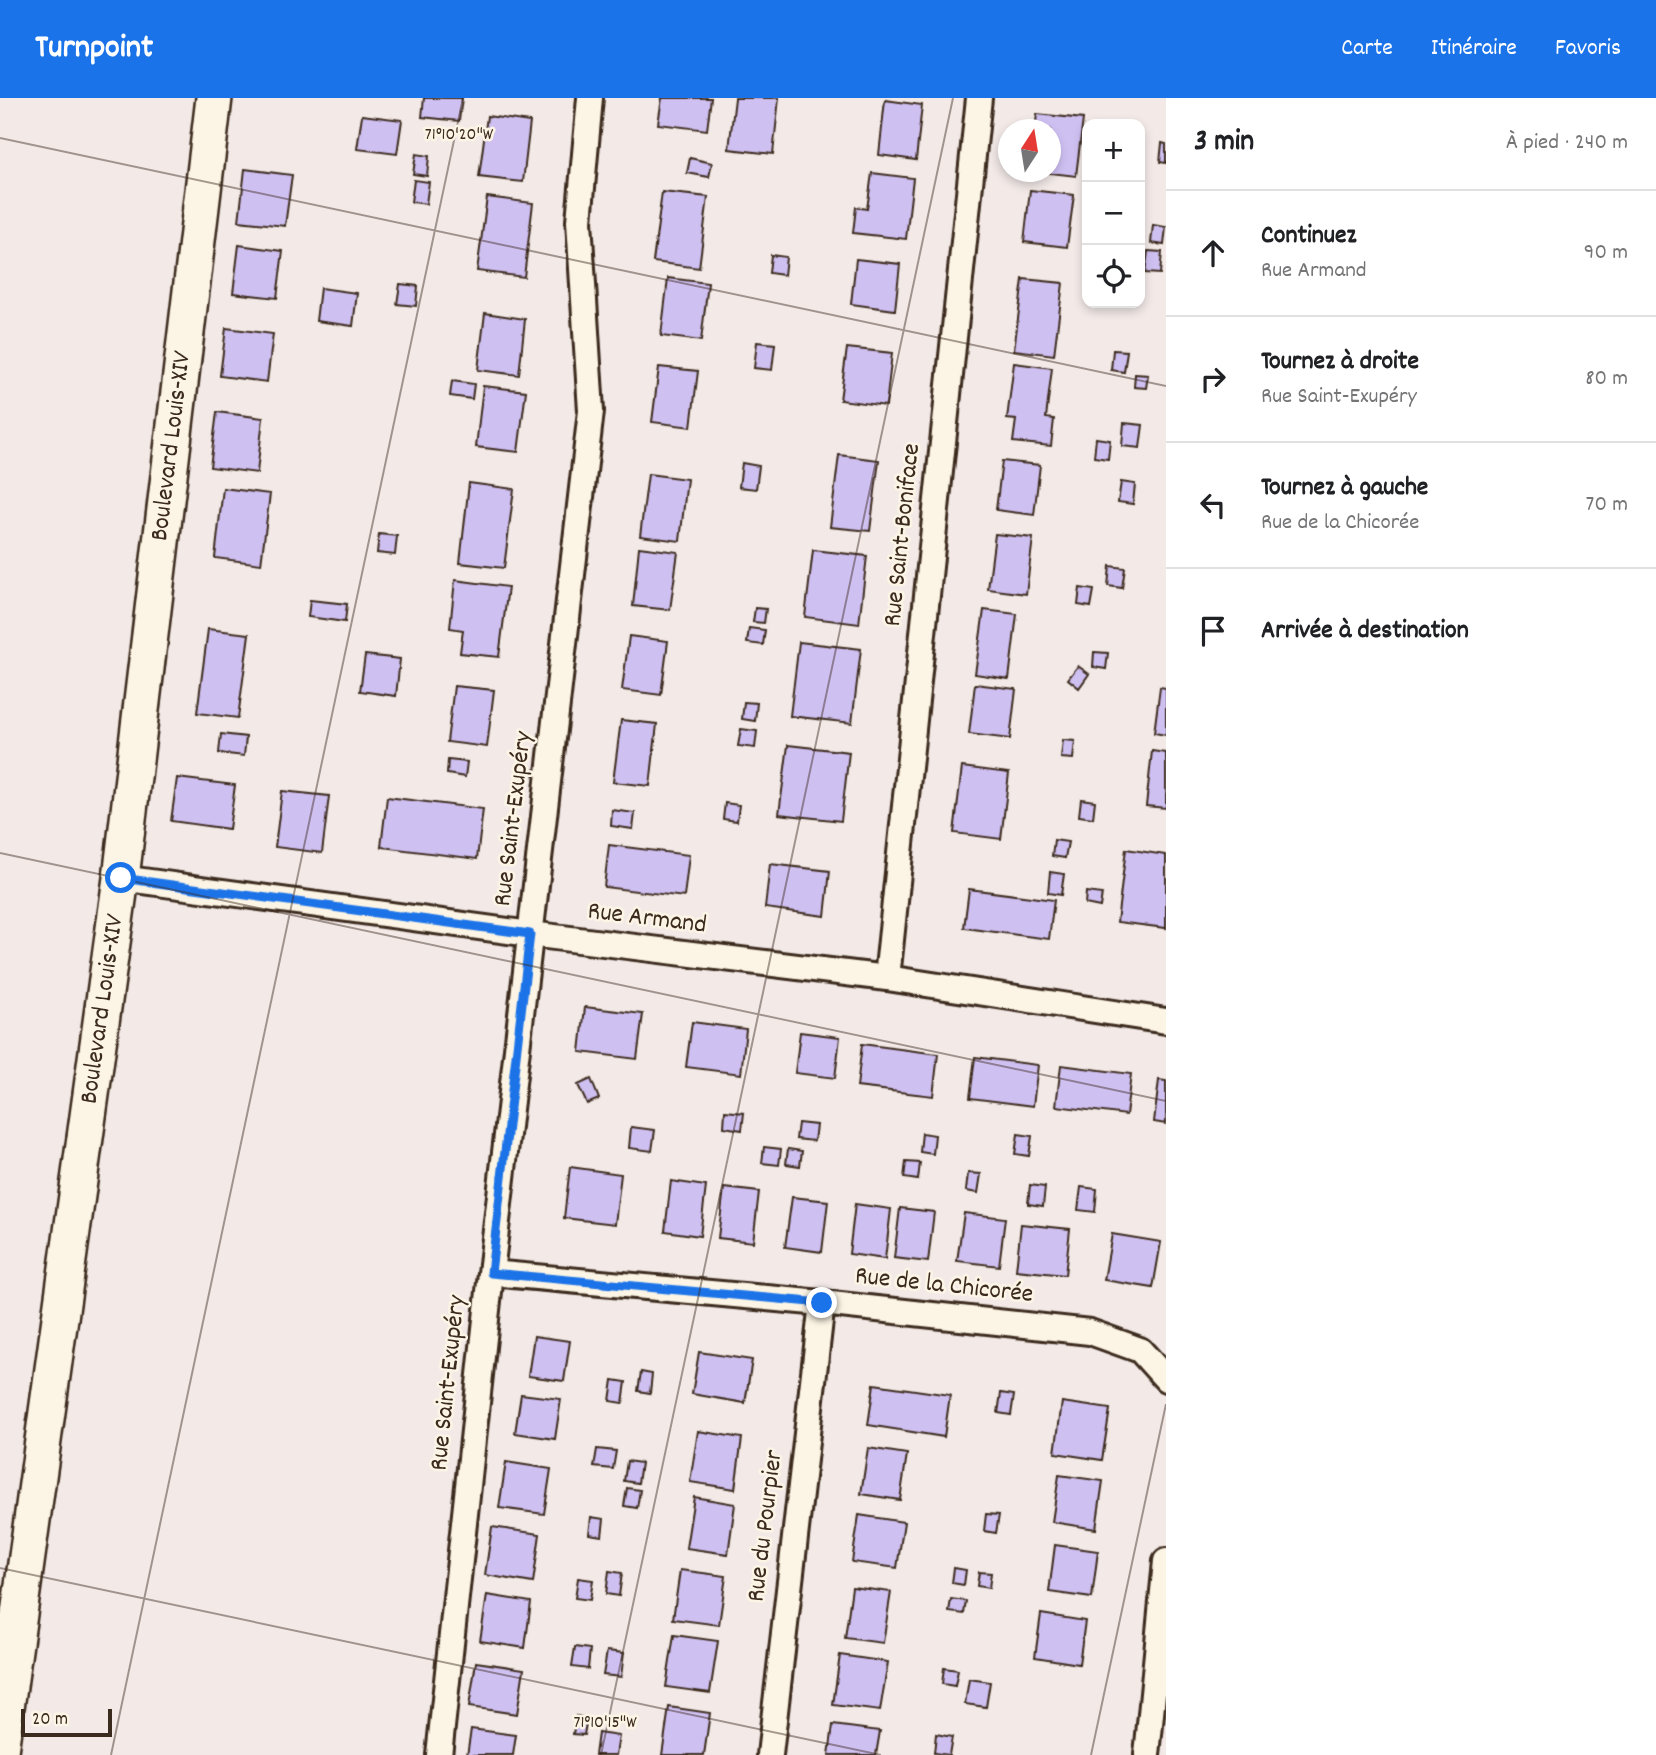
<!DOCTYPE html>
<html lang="fr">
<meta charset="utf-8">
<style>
body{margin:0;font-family:Dekko,sans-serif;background:#f6f6f6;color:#202124}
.controls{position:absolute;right:21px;top:21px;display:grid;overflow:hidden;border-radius:14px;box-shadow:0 4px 10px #0003}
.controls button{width:63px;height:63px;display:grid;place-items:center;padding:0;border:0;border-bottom:2px solid #e0e0e0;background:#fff;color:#202124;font:35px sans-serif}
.compass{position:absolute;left:998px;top:21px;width:63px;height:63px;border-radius:50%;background:#fff;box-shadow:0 4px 10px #0003;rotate:12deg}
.scale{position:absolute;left:21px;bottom:18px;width:91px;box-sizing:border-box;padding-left:7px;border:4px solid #3b2a1e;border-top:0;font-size:19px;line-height:24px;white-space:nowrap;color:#3b2a1e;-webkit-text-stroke:5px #fcf5e5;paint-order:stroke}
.stop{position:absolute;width:21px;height:21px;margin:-16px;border:5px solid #1a73e8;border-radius:50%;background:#fff}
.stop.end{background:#1a73e8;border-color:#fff;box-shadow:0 2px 7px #0008}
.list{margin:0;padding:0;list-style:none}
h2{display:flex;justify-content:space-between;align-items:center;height:91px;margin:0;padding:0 28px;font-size:30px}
h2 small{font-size:23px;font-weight:400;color:#757577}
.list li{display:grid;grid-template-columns:46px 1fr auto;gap:21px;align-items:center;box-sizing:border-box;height:126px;padding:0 28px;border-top:2px solid #e0e0e0}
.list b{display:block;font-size:26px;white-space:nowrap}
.list p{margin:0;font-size:23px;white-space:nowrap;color:#757577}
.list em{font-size:23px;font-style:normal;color:#757577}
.icon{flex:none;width:38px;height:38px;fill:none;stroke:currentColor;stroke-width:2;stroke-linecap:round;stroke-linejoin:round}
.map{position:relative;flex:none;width:1166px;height:1657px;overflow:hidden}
header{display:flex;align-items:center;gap:42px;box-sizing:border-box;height:98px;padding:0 35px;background:#1a73e8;color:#fff}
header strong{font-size:33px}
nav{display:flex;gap:38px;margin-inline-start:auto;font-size:24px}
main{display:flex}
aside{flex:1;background:#fff}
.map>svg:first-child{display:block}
.building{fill:#cfc0f2;stroke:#3b2a1e;stroke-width:2}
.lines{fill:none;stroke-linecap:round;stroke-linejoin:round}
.minor-casing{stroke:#3b2a1e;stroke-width:30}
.secondary-casing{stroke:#3b2a1e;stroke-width:40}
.minor{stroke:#fcf5e5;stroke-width:24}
.secondary{stroke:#fcf5e5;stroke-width:35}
.route{stroke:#1a73e8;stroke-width:9}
.ticks{fill:none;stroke:#3b2a1e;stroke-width:2;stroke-opacity:0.45}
.labels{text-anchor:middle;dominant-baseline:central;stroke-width:5;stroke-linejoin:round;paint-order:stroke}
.street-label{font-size:26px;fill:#3b2a1e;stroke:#fcf5e5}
.ticks-label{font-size:18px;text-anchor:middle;fill:#3b2a1e;stroke:#fcf5e5;stroke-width:5;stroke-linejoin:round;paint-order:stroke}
</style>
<header>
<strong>Turnpoint</strong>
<nav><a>Carte</a><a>Itinéraire</a><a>Favoris</a></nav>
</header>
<main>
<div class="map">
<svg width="1166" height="1657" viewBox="0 0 1166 1657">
<rect width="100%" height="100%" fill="#f3eae8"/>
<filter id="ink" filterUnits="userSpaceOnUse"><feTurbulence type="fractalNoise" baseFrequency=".0143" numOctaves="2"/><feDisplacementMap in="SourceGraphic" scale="14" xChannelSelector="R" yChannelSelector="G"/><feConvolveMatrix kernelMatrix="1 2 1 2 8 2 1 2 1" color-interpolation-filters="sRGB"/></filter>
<g filter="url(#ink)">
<path class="building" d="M424,0H462L459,23L422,19Z
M662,0H711L707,32L658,26Z
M735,0H779L773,56L729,51Z
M885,2L922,7L916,62L879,57Z
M1037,16L1083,21L1076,78L1042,74H1050V32H1035Z
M362,17L402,22L397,56L357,51Z
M487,18L530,24L523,84L479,79Z
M1162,45L1166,46V65L1160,64Z
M416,56L429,58L427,78L413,76Z
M690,60L712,65L709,79L687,75Z
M245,71L292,77L285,128L239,123Z
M872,75L913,80L906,141L853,135L856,109L867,111Z
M414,82L429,84L426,106L411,104Z
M1030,92L1074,97L1067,149L1024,144Z
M662,94L708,99L699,170L653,164Z
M487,99L533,105L524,179L477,173Z
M1153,127L1166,129L1164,147L1151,145Z
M239,147L283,153L277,200L233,195Z
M1148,153L1162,154L1160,176L1145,175Z
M771,157L786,159L784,177L769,175Z
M856,161L900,166L895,212L851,206Z
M668,180L708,185L701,243L661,238Z
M1023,181L1063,185L1054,257L1014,252Z
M400,186L418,188L416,208L397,206Z
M320,190L357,195L353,228L316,223Z
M485,215L525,221L519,277L478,272Z
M226,230L273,236L267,284L220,278Z
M757,244L775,246L772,272L754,270Z
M847,250L892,255L886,308L840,302Z
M1113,252L1127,253L1124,274L1111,272Z
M1014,265L1052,270L1046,320L1054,321L1051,348L1013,344L1016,322L1007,321Z
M659,269L698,273L691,329L652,324Z
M1135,276L1148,277L1146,290L1134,289Z
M452,283L474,286L472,301L450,298Z
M483,288L526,293L518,354L476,349Z
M217,314L263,320L257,375L210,369Z
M1124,325L1143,327L1140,350L1122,348Z
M1096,340L1110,342L1108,361L1094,359Z
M839,357L879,362L870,433L830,429Z
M1002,363L1040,367L1034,417L996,412Z
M742,365L759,368L756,391L739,389Z
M648,376L687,381L680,443L640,438Z
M1121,384L1135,386L1133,406L1118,404Z
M469,385L514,391L504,470L460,465Z
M223,390L270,396L261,466L215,460Z
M379,436L397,438L395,457L377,455Z
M995,436L1033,440L1026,496L988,491Z
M639,449L678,454L670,512L633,508Z
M813,452L867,458L859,526L805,519Z
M1110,468L1125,470L1122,490L1108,488Z
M455,482L508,489L499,559L460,555L463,532L450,530Z
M1080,490L1094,492L1091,509L1078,507Z
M310,502L347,506L345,524L308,519Z
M755,510L766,511L764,525L753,524Z
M984,512L1017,516L1009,581L975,576Z
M749,530L765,532L763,547L747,545Z
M208,531L249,536L238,620L197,615Z
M629,538L668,543L661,597L622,592Z
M799,544L861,551L852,625L790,618Z
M1094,554L1108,555L1106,571L1093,569Z
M365,557L400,561L396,598L360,593Z
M1078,568L1089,576L1079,590L1068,581Z
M975,586L1016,591L1010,641L969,636Z
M454,588L494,592L487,649L447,644Z
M1160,589L1166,590V637L1154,635Z
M744,604L757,605L755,623L742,621Z
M621,622L657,626L650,688L613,684Z
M741,631L757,633L755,650L738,648Z
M221,636L246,639L244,658L219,655Z
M1063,642L1075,643L1073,661L1061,660Z
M788,647L849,654L841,723L779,716Z
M1152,653L1166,655V710L1146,708Z
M448,662L467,664L465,679L447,676Z
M962,669L1009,675L1001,741L954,735Z
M177,680L235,687L229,731L171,723Z
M282,693L329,698L322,755L275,749Z
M387,699L483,711L477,761L381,749Z
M1081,701L1095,703L1093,720L1079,718Z
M725,705L739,707L737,723L723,721Z
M612,712L635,715L633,731L611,728Z
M1054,742L1068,744L1065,760L1052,758Z
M609,747L689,757L684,799L604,789Z
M1126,751L1166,757V830L1117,824Z
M770,766L830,773L825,818L765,810Z
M1050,774L1064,776L1061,797L1048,795Z
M969,791L1054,802L1049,841L964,830Z
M1086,794L1102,796L1100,809L1085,806Z
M585,909L643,916L637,961L580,954Z
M692,924L746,931L741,976L686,969Z
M800,934L840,939L835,980L795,975Z
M862,946L938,956L933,998L857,989Z
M975,959L1038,967L1033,1008L970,1000Z
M1061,967L1131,976L1126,1017L1056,1008Z
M591,981L599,1001L587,1006L578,987Z
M1159,982L1166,983V1026L1154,1024Z
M725,1013L744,1015L742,1032L724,1029Z
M798,1025L816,1027L814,1043L796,1041Z
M631,1029L655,1032L652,1053L629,1050Z
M922,1035L935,1037L933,1056L920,1054Z
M1018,1036L1032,1038L1029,1058L1015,1056Z
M764,1049L781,1051L779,1067L762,1065Z
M788,1051L802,1053L800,1068L786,1066Z
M906,1064L920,1065L918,1082L904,1080Z
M570,1069L621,1076L615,1126L564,1120Z
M968,1075L981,1076L978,1095L966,1093Z
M671,1083L706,1088L700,1138L665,1133Z
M1030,1087L1045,1089L1043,1108L1028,1106Z
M1081,1089L1097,1091L1095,1114L1078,1112Z
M724,1090L759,1094L753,1144L718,1140Z
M792,1099L828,1103L822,1154L785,1149Z
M855,1106L891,1111L885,1161L849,1156Z
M900,1110L934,1114L928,1164L894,1160Z
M964,1115L1005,1120L999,1168L957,1163Z
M1021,1126L1070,1131L1065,1177L1016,1172Z
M1112,1136L1161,1144L1153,1190L1104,1182Z
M534,1238L570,1243L564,1283L528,1278Z
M699,1254L752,1262L745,1305L692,1296Z
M641,1274L652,1276L650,1295L638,1293Z
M613,1282L626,1284L623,1305L610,1303Z
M874,1286L950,1297L944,1339L868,1327Z
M1001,1295L1014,1297L1011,1317L998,1315Z
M521,1296L561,1301L555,1341L515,1335Z
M1062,1304L1110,1311L1102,1362L1055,1355Z
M698,1333L742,1340L735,1391L690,1384Z
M868,1350L907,1356L900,1402L861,1396Z
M597,1351L616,1353L613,1371L594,1369Z
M627,1363L641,1365L638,1385L624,1383Z
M506,1364L551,1371L544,1416L499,1410Z
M1059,1377L1103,1383L1096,1431L1052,1424Z
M627,1390L640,1392L637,1410L624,1408Z
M694,1399L735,1406L728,1456L686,1450Z
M986,1416L999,1417L996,1435L984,1433Z
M859,1417L904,1424L897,1470L852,1464Z
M591,1419L604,1421L602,1438L589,1436Z
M492,1429L540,1436L533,1485L485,1477Z
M1055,1447L1098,1453L1092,1500L1049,1494Z
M954,1470L966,1472L964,1487L952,1485Z
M680,1472L726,1478L719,1527L673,1521Z
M609,1473L622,1475L619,1498L606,1496Z
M979,1474L991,1475L989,1490L977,1488Z
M578,1480L593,1482L590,1502L575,1500Z
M852,1489L891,1494L883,1545L845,1540Z
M487,1497L531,1504L525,1550L480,1543Z
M951,1501L966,1503L964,1516L949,1514Z
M1041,1516L1085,1523L1079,1566L1035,1559Z
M674,1537L718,1543L710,1595L666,1589Z
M575,1549L590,1551L588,1571L572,1569Z
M607,1553L624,1555L621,1579L603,1577Z
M840,1557L888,1564L880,1613L833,1607Z
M476,1564L524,1571L517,1616L469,1609Z
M944,1570L958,1572L955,1588L942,1586Z
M969,1581L990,1584L986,1609L965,1606Z
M669,1609L710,1615L704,1657H662Z
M576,1618L587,1620L584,1637L573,1636Z
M833,1627L880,1633L876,1657H829Z
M471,1631L516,1637L513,1657H467Z
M598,1635L619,1638L616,1657H595Z
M936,1636L952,1639L949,1657L934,1655Z"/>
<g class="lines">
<g class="minor-casing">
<path id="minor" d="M121,780L530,836L887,880L1166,923
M887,880L979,0
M491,1175L822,1205L1090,1234L1140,1252L1166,1281
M439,1657L491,1175L591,313L579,123L590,0
M770,1657L822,1205
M1147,1657L1166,1463"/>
</g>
<g class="secondary-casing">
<path id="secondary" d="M0,1653L121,780L214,0"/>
</g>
<use href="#minor" class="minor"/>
<use href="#secondary" class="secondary"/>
</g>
</g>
<g class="lines" filter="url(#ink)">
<path class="route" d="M121,780L530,836L491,1175L822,1205"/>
</g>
<path class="ticks" d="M0,40L1166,288M0,755L1166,1003M0,1470L881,1657M111,1657L463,0M601,1657L953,0M1091,1657L1166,1306"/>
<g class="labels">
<g class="street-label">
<text transform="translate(172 348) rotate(-83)">Boulevard Louis-XIV</text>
<text transform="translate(903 437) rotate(-84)">Rue Saint-Boniface</text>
<text transform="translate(514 721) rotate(-83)">Rue Saint-Exupéry</text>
<text transform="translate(647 821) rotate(7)">Rue Armand</text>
<text transform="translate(103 911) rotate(-82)">Boulevard Louis-XIV</text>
<text transform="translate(944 1188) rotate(6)">Rue de la Chicorée</text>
<text transform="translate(449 1285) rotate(-84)">Rue Saint-Exupéry</text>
<text transform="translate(766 1428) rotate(-83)">Rue du Pourpier</text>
</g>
</g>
<g class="ticks-label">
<text x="459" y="41">71°10'20"W</text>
<text x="605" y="1629">71°10'15"W</text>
</g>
</svg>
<div class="controls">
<button>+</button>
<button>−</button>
<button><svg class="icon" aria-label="locate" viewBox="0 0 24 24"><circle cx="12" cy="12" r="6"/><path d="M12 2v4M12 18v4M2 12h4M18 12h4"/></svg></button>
</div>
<svg class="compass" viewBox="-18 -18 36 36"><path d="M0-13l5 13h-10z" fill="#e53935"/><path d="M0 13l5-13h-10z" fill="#757577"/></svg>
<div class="scale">20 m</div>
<div class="stop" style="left:121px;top:780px"></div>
<div class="stop end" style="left:822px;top:1205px"></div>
</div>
<aside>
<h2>3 min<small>À pied · 240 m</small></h2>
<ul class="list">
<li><svg class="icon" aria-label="ahead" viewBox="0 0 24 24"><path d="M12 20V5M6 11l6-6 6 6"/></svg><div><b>Continuez</b><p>Rue Armand</p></div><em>90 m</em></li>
<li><svg class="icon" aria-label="right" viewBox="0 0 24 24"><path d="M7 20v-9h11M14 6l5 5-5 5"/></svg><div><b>Tournez à droite</b><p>Rue Saint-Exupéry</p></div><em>80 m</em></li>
<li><svg class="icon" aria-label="left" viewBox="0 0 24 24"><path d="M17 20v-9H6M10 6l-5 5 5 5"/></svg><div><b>Tournez à gauche</b><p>Rue de la Chicorée</p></div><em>70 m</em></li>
<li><svg class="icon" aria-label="arrive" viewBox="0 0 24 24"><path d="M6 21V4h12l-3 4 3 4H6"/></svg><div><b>Arrivée à destination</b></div></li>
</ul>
</aside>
</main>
